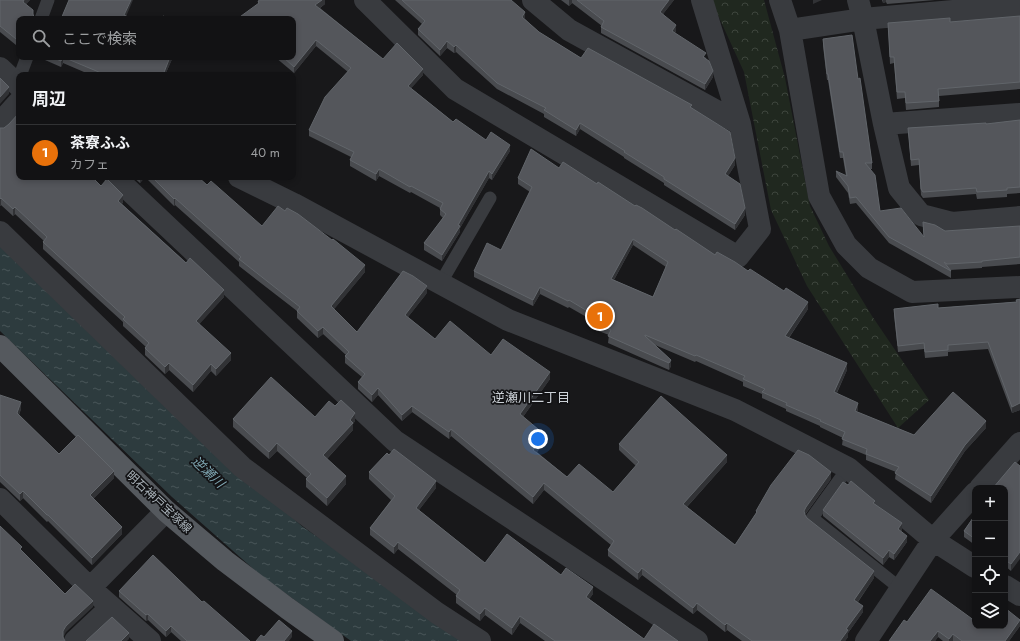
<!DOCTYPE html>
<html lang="ja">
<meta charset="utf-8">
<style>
body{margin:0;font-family:Jost,"Noto Sans JP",sans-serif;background:#1b1b1d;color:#f1f3f6}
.controls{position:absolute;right:12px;bottom:12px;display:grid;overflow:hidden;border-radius:8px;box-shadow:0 2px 6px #0003}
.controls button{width:36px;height:36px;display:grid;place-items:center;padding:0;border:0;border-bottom:1px solid #313234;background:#121214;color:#f1f3f6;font:20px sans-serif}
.you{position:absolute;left:538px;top:439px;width:14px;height:14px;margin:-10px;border:3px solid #fff;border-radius:50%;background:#1a73e8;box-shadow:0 0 0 6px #1a73e833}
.badge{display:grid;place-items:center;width:26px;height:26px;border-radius:50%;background:#f58535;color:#fff;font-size:13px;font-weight:700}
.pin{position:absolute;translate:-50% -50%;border:2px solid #fff;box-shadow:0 1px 4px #0006}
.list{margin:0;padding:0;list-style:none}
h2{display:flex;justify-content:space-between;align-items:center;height:52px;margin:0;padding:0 16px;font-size:17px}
h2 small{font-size:13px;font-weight:400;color:#9c9ea0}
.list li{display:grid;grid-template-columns:26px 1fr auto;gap:12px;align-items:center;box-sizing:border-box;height:56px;padding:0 16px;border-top:1px solid #313234}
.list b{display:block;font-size:15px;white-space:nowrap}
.list p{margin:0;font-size:13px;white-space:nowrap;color:#9c9ea0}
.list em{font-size:13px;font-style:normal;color:#9c9ea0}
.icon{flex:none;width:22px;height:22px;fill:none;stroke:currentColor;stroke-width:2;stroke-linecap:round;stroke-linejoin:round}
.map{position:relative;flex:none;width:1020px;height:641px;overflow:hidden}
.search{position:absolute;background:#121214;box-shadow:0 2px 6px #0003;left:16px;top:16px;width:280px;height:44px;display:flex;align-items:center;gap:10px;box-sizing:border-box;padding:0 14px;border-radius:8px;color:#9c9ea0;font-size:15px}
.panel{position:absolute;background:#121214;box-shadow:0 2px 6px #0003;left:16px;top:72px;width:280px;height:108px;border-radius:8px}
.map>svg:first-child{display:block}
.forest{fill:url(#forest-crowns)}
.water{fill:url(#water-ripples)}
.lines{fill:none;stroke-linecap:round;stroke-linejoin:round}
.service{stroke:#393b3f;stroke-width:13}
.minor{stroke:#393b3f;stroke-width:22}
.primary{stroke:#55595e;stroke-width:22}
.wall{fill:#494b4f;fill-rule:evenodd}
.shaded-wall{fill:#313235}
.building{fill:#54565b;stroke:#61656a;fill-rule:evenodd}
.labels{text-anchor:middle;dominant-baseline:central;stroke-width:3.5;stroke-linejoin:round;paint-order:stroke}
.street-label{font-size:12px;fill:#aab3ba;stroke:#131315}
.neighbourhood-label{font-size:13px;fill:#cbd0d6;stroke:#131315}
.water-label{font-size:13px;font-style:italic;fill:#81a9b5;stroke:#131315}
</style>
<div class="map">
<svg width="1020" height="641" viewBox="0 0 1020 641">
<defs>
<pattern id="forest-crowns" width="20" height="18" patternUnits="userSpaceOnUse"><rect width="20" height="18" fill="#20281f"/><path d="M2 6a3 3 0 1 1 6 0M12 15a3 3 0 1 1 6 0" fill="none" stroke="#3e453d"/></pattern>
<pattern id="water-ripples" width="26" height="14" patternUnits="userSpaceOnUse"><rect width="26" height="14" fill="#2d3b3e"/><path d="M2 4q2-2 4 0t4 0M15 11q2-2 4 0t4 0" fill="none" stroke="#495558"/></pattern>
</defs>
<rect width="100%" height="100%" fill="#18181a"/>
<path class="forest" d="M711,0H764L785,78L810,206L829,246L872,316L929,400L898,428L807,286L771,210L744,72Z"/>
<path class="water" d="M0,242L204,440L303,527L469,641H351L259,574L172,497L0,331Z"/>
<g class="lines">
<path class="service" d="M41,19L48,0
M21,73L27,57
M440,284L490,198
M848,468L812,518L901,589"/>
<path class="minor" d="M365,0L455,89L738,257L760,229L740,124L702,0
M533,0L569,30L740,124
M780,0L790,30L819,196L846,245L869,268L912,292L1020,287
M858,0L863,19L884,124L899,188L921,215L952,223L1020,217
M790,30L863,19L1020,5
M0,68L19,86
M0,123L19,102
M884,124L1020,114
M115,177L395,441L697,641
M239,177L294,204L508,320L735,410L848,468L933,540L975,567
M0,232L242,467L437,613L480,641
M980,488L1020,443
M0,499L90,588L150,641
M1005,586L1020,595
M90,588L166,511
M75,641L111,607
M866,641L933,540L975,493"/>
<path class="primary" d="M0,346L166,511L225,561L287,608L333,641"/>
</g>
<path class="wall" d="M0,0H30L26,4L33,15L34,19H19V42L16,45L0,32Z
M325,0V4L320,8L383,59L423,75L411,88L453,122L486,140L510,151L492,180L489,178L460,228V232L442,261L424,250V243L443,218L440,215V208L411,192L410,193L379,176L376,181L350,166V160L351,157L309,136V130L348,72L316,46L294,73L275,57H293L258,3V1Z
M395,0H511L525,19L539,32L581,58L692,108L735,165L728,176L745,215L735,230L664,185V183L624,158V157L580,129L576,136L544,117V114L497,89L456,52L454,53L447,48L440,56L418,35V29L422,24Z
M561,0H674L663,14L676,31L675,33L706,58L713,77L705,90L601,33V27L602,26L572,3L569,6Z
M882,0H935L887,4L886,2L883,3Z
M1020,16V89L939,96V107L906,110L905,98L897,99L894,63L890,64L888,23L950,22Z
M823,39L858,79L872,163V169H870L880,211L924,237L923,222L945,231L1020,226V264L982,267V268L950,270L951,271V278L889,243L856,203L850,204L848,193L836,177V171L846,176L843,158H840L828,80H827L823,46Z
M45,57H173L165,75H91L63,63L61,67L45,60Z
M1020,120V193L1007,194V197L977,199L976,194L923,198L921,195L919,165L911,166L908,128L986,124Z
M0,128L101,186L123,202L122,204L224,297L199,324L231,360L216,376L211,371L193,392L169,370L165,374L145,355V348L146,347L123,326V322L43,249V242L44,241L15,214L13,216L1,205L0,206Z
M559,168L597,184L635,206L715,255L748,271L808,309L789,338L847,370L837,393L858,409L857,412L914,435L986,428L965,451L931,503L895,479L896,472L866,460V455L842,445L843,438L820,427V426L786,411V409L762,398V394L743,386V382L696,361L695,362L655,345L671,360V366L669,370L608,343L609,335L596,330L597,323L569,307L568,308L540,294L533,306L474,277V271L501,250L530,192L518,184V178ZM633,245L666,267L653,297L614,280Z
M133,177H198L207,185L262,226L365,272L334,309L357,332L427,293L408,317L435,339L491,355L550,379L523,417L545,442L537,452L567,477L613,492L636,466L619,450V444L727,462L687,507L735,545L756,513V511L831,479L805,515L807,518L874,578L858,602L863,612L848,633V637L845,641H742L727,630L725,632L697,610L693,614L642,575L638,580L608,556V550L611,545L544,490L533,504L451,436L449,439L412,412L402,421L378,395L372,402L358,389V382L362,377L345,363V356L346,355L323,334L318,338L297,318V311L239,266V262L175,205L174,206L145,177L140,183Z
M1020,299V410L1012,413L988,349L948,352V356L925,358L924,349L898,352L894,315V309L938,308L1016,302Z
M0,395L21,409L19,415L59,454L114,478L93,499L122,534L92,565L48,521L47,522L23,498L20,501L0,482Z
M335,406L355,421L353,424V430L327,459L346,484L327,506L306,487V479L307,478L277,451L269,459L233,427V419L315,417Z
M1020,466L1011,571L1005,566V488Z
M369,472L436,488L419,510L485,563L561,575L593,594L589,599L644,639L678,641H545L520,623L512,635L485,615L480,621L456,603V596L457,595L398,549L394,554L370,535V528L391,500L369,479Z
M875,504L902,530L901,531L907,542L894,560L889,557L883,565L823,516V510Z
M975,515V545L964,537V531Z
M119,591L202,602L250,641H181L171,632L166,637L148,620L146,621L119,597Z
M1020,619V626L1009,641H943L938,637L935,641H889L907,622Z"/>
<path class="shaded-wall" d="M24,0H30L23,8V2Z
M131,0H133L125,19L124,15Z
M322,0H325V4L315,11V5Z
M569,0H572V3L569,6Z
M669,0H674L660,18V12Z
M813,0H822L813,4Z
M883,0H886V2L883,3Z
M525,12V19L522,23V17Z
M676,25V31L672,38V31Z
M19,36V42L16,45V39Z
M316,40V46L294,73V67Z
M447,41V48L440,56V50Z
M456,45V52L454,53V47Z
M63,57V63L61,67V61Z
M170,57H173L165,75H163Z
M423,69V75L408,92V86Z
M713,71V77L705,90V84Z
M9,87V94L0,104V97Z
M580,123V129L576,136V130Z
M510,145V151L492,180V174Z
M735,158V165L725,181V174Z
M379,169V176L376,181V174Z
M489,171V178L460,228V232L442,261V255Z
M140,177H145L140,183Z
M123,195V202L118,208V201Z
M1,198V205L0,206V199Z
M175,198V205L174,206V199Z
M15,207V214L13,216V209Z
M745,208V215L735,230V224Z
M633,239V245L611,285V279Z
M365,265V272L331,313V306Z
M427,286V293L405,321V315Z
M540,287V294L533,306V300Z
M224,290V297L196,328V321Z
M808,302V309L785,343V336Z
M323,327V334L318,338V331Z
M231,353V360L216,376V369Z
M671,360V366L669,370V363Z
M169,363V370L165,374V367Z
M847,363V370L834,398V392Z
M211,364V371L193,392V385Z
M550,372V379L520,421V414Z
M378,388V395L372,402V395Z
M21,402V409L17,420V413Z
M858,403V409L855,417V411Z
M1020,403V410L1012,413V407Z
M412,406V412L402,421V415Z
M355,413V421L353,424V430L323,463V455Z
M986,421V428L965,451L931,503V496L965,445Z
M451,429V436L449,439V432Z
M545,435V442L533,456V450Z
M277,443V451L269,459V452Z
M727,455V462L683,511V504Z
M114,471V478L90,502V495Z
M831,472V479L806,513L804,517V511L806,507Z
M346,476V484L327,506V498Z
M436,481V488L416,514V508Z
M544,483V490L533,504V497Z
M23,491V498L20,501V494Z
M902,523V530L898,535V529Z
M122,527V534L92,565V558Z
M907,536V542L894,560V554Z
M398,542V549L394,554V547Z
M889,550V557L883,565V558Z
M1020,552V559L1011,571V564Z
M642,568V575L638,580V573Z
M874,571V578L854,607V600Z
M593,587V594L586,604V597Z
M93,601V607L66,632L63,638V631L66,626Z
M697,603V610L693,614V608Z
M863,606V612L848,633V637L845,641H840L846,629Z
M485,608V615L480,621V614Z
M148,614V620L146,621V615Z
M520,616V623L512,635V628Z
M1020,620V626L1009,641H1005Z
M727,623V630L725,632V625Z
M171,626V632L166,637V631Z
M292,631V637L289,641H284Z
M938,631V637L935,641H930Z
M129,633V639L127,641H121Z
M953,634V641H949V639Z"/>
<path class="building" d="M0,0H24L23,2L33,10V14L34,17L32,19H19V36L16,39L0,26Z
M69,0H131L124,15L132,19H61Z
M260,0H322L315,5L383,59L397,43L423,69L408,86L453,122L456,119L486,140L491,132L510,145L492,174L489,171L458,225L460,226L442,255L424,243L446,214L440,209L443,203L411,186L410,187L379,169L376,174L350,160L354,152L309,130L325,97L351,68L316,40L294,67L283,57H293V19H237L259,3L258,1Z
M402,0H511L525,12L522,17L539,32L581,58L588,48L692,105L690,107L730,132L735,158L725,174L740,184L745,208L735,224L664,179V177L624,152L625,151L580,123L576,130L544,110L546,108L497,83L456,45L454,47L447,41L440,50L418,29L425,21Z
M577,0H669L660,12L676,25L672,31L706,53L703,57L709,61L713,71L705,84L601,27L604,21Z
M163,16L170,19H162Z
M1020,16V82L938,89L939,101L906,103L905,92H897L894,57H890L888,23L950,18V22Z
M852,35L858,79L860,78L872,163H865L875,175L880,211L901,208L924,237L923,222L935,225L945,231L1020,226V257L982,261V262L947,264L944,262L951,271L889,237L856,197L850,198L848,186L836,171L847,176L843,152H840L828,74H827L823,39Z
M52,57H63L61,61Z
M63,57H170L163,75H106Z
M0,78L9,87L0,97Z
M19,113V177H92L101,186L107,179L123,195L118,201L186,263L190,258L224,290L196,321L231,353L216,369L211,364L193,385L169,363L165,367L145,348L149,343L123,319L125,317L43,242L47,237L15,207L13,209L1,198L0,199V128H4L9,124Z
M1020,120V187L1007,188V190L977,192L976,188L923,192L921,189L919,159L911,160L908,128L986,123V124Z
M531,149L559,168L563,162L597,184L598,182L635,206L636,205L642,208L675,230L676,229L715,255L717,252L735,262L748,271L750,269L784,291L786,288L808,302L785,336L847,363L834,392L858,403L855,411L914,435L953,392L986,421L965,445L931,496L895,473L899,467L866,454L867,449L842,439L845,432L820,421L821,420L786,405L787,403L762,392L765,389L743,379L745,376L696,355L695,356L645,335V336L671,360L669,363L608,336L611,330L596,323L599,318L569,300L568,301L540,287L533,300L474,271L487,243L501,250L532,187L518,178ZM633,239L668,262L653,297L611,279Z
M152,177H198L207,185L211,181L262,226L278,206L285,211L287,208L298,214L332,240L333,239L365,265L331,306L357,332L403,271L413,276L427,286L405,315L435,339L450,321L491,355L503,339L550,372L520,414L545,435L533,450L567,477L579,464L613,492L639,462L619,444L661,396L727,455L683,504L735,545L757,512L756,511L771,485L798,450L809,455L831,472L806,507L804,511L805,515L807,518L874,571L854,600L863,606L846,629L848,630L840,641H752L727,623L725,625L697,603L693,608L642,568L638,573L608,550L614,541L544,483L533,497L451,429L449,432L412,406L402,415L378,388L372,395L358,382L365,374L345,356L349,352L323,327L318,331L297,311L300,307L239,259L241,257L175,198L174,199Z
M1020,299V403L1012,407L988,342L948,345V350L925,352L924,343L898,346L894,309L938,304V308L1017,302L1016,300Z
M271,377L315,417L329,401L335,406L341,400L355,413L350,420L353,423L323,455L346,476L327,498L306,479L311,474L277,443L269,452L233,419Z
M0,395L21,402L17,413L59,454L78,435L114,471L90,495L122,527L92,558L48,515H47L23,491L20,494L0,475Z
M394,449L436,481L416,508L485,563L507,534L561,575L566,568L593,587L586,597L644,639L654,624L678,641H555L520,616L512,628L485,608L480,614L456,596L460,590L398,542L394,547L370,528L395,496L369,472L387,453L389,455Z
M1015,462L1020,466V552L1011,564L1005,560V488H993Z
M851,481L875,501L873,503L902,523L898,529L907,536L894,554L889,550L883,558L823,510L843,482L848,485Z
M975,515V539L964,531Z
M0,526L22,547L20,549L65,594L75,584L93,601L66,626L63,631V637L65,641H0Z
M153,555L202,602L204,601L250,641H187L171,626L166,631L148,614L146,615L119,591Z
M931,589L975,621V626H1005V608L1020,620L1005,641H962L953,634L949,639L938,631L930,641H889L904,620L907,622Z
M112,617L129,633L121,641H86Z
M279,620L292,631L284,641H256L261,635L264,637Z"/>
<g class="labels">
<g class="street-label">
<text transform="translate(159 502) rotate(43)">明石神戸宝塚線</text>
</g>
<g class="neighbourhood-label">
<text x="531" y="397">逆瀬川二丁目</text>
</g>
<g class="water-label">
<text transform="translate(208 472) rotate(43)">逆瀬川</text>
</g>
</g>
</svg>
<div class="controls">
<button>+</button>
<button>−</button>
<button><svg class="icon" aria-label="locate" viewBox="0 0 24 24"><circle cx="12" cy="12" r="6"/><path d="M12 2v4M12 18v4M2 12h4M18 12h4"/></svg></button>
<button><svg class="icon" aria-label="layers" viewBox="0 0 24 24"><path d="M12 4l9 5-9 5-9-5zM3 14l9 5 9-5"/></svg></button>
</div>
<div class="you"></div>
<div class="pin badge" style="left:600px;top:316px;background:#e8710a">1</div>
<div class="search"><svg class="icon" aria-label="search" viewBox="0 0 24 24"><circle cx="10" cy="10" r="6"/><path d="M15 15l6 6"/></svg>ここで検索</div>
<section class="panel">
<h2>周辺<small></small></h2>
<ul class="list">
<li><span class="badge" style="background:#e8710a">1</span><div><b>茶寮ふふ</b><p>カフェ</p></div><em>40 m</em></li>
</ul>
</section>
</div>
